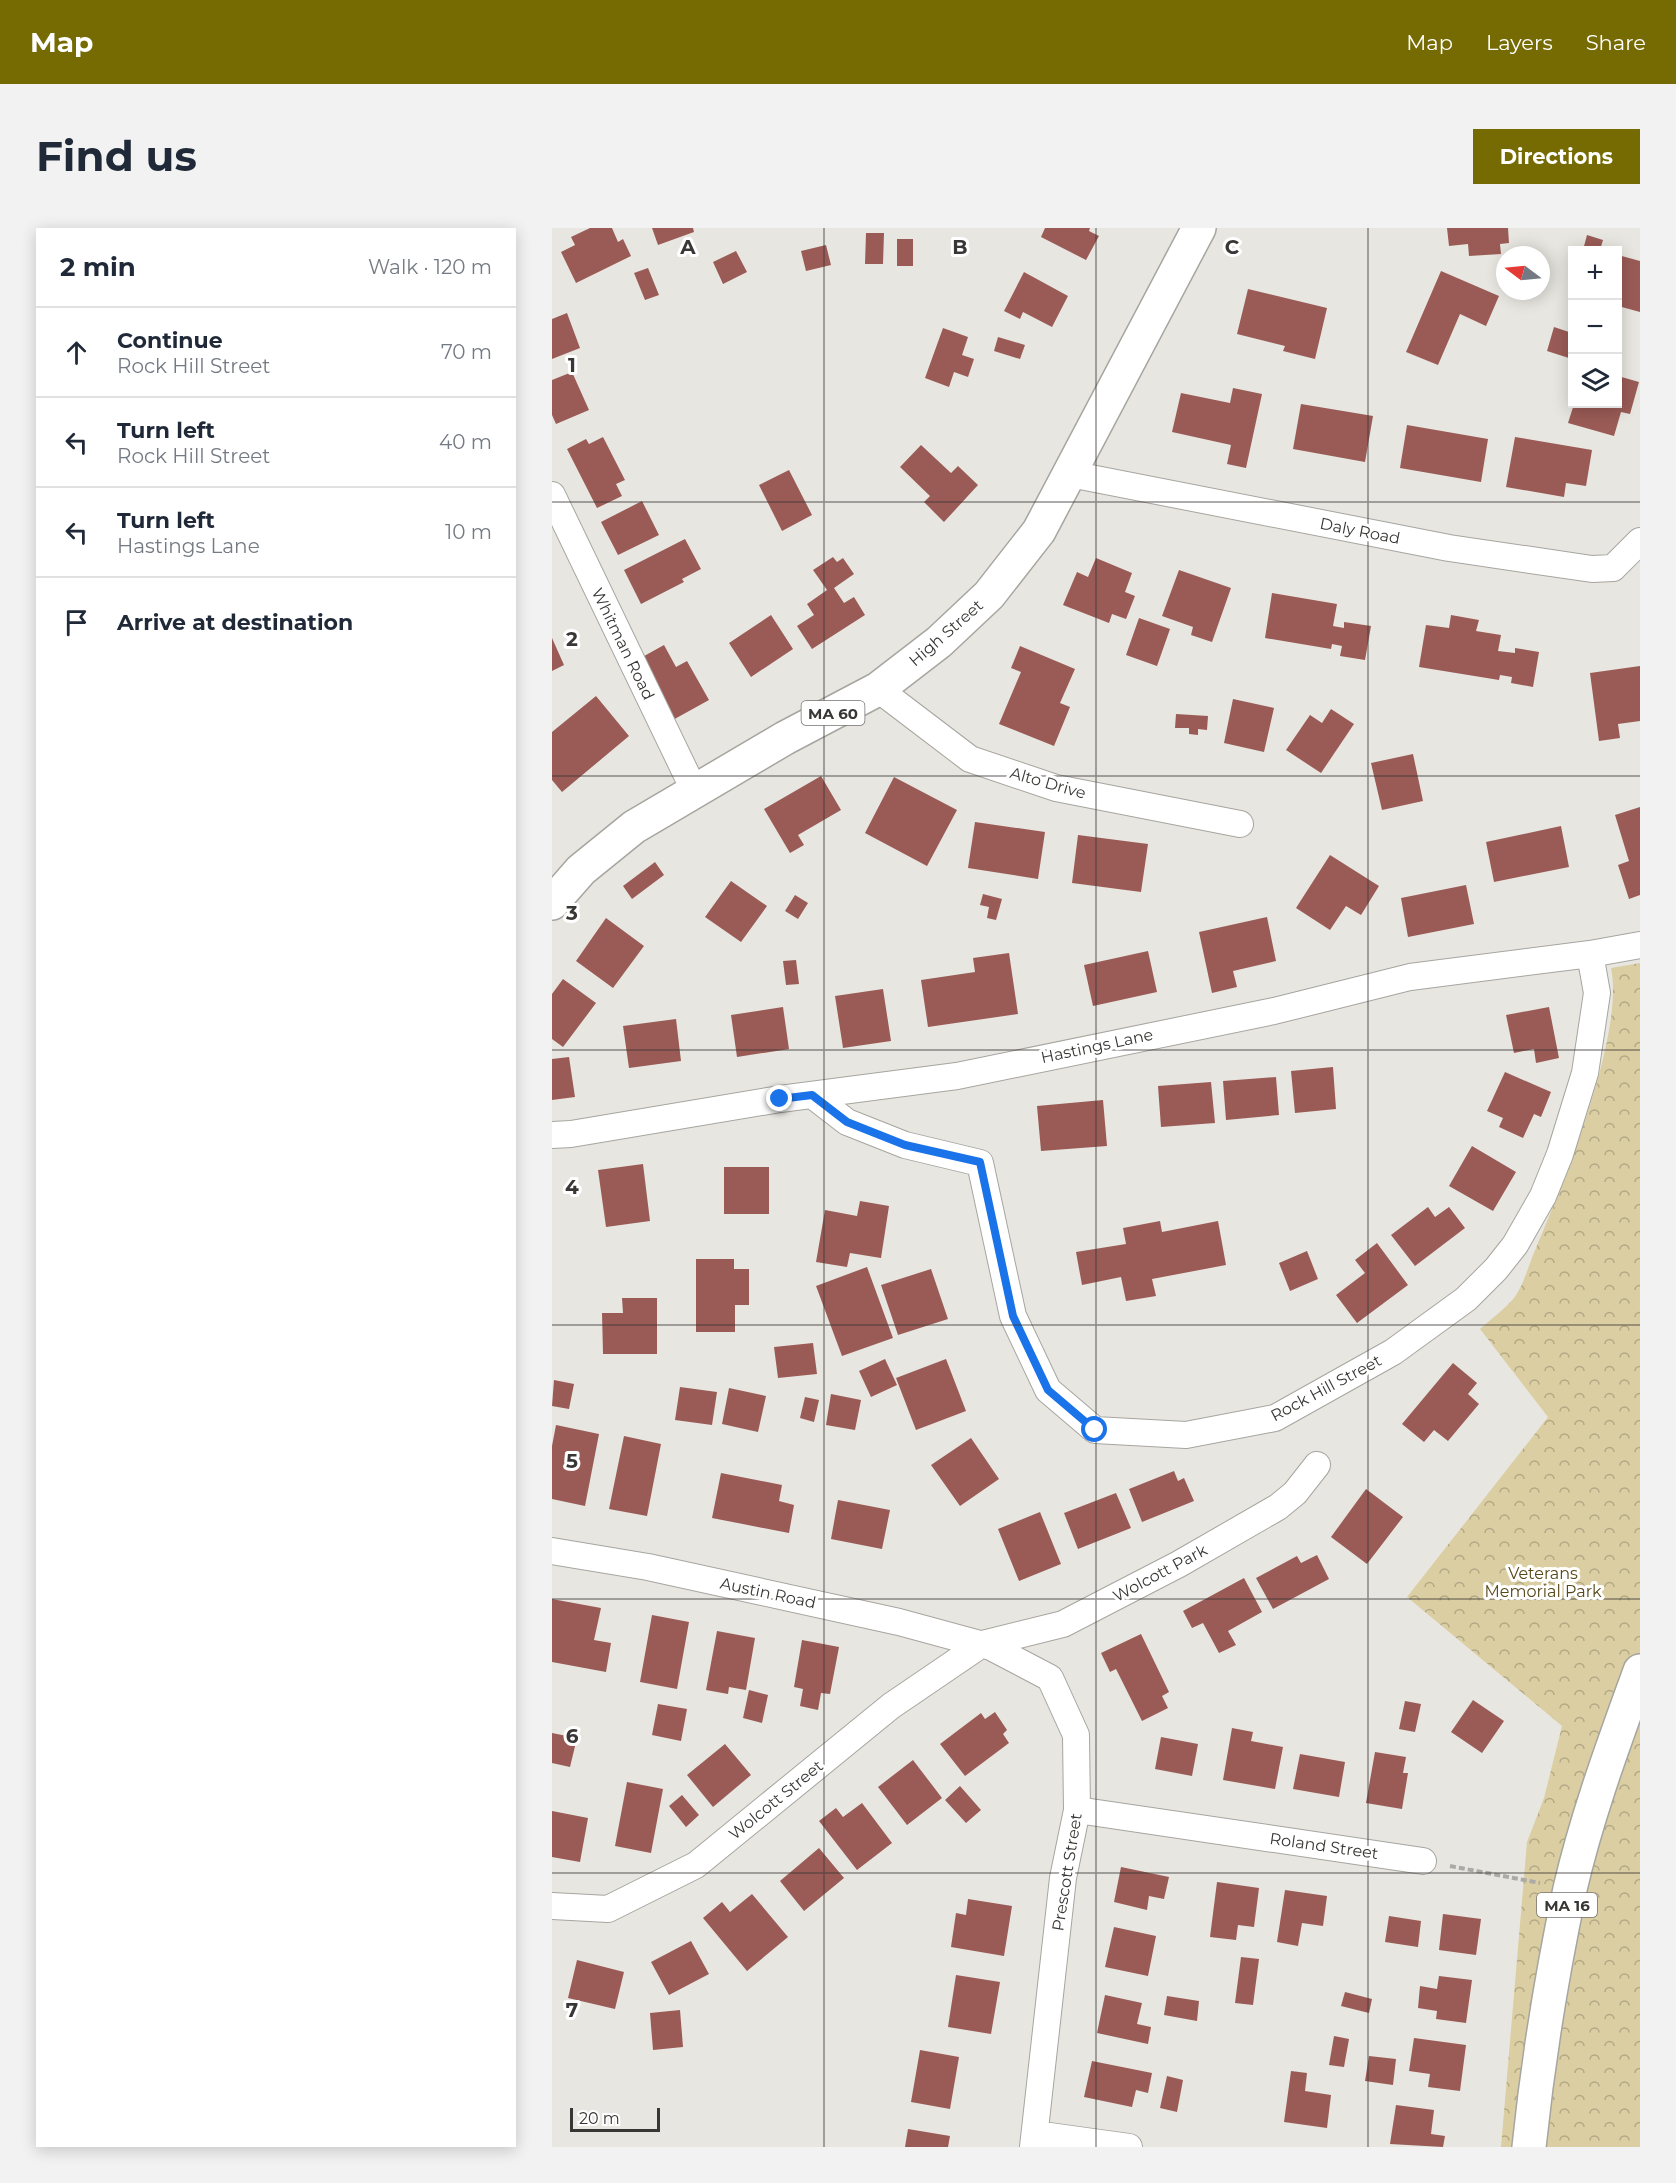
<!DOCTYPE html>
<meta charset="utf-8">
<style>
body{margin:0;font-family:Montserrat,sans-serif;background:#f2f2f3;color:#1f2937}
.controls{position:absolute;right:18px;top:18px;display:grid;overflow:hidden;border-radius:0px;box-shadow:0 3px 15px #0003}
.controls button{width:54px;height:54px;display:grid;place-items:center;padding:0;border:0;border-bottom:2px solid #e0e1e3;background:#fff;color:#1f2937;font:30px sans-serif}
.compass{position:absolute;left:944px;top:18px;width:54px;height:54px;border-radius:50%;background:#fff;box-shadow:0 3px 15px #0003;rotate:286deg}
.scale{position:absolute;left:18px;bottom:15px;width:90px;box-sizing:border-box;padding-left:6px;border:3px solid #383735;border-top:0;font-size:16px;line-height:21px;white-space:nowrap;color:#383735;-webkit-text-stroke:4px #fff;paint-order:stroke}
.stop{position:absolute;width:18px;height:18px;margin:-14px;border:4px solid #1a73e8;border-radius:50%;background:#fff}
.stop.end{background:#1a73e8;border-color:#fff;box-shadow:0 2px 6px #0008}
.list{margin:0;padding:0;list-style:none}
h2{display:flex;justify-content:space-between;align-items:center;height:78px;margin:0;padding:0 24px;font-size:26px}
h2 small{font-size:20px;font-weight:400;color:#747a83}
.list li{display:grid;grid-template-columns:39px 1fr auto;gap:18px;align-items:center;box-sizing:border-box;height:90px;padding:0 24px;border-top:2px solid #e0e1e3}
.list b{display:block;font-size:22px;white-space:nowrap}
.list p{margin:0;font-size:20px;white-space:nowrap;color:#747a83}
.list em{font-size:20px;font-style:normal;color:#747a83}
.icon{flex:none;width:33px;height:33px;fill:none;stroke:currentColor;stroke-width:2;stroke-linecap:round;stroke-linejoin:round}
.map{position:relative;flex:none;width:1088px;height:1919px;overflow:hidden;border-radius:0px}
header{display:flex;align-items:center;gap:36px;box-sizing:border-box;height:84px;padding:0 30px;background:#766b03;color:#fff}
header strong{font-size:28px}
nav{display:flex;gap:33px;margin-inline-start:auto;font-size:21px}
.intro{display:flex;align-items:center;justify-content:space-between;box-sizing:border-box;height:144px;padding:0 36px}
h1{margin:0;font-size:42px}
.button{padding:15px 27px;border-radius:0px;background:#766b03;color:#fff;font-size:21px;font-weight:700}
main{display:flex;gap:36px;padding:0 36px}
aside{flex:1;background:#fff;border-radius:0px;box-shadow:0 3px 15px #0003}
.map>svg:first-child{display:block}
.forest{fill:url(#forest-crowns)}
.building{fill:#9a5b56}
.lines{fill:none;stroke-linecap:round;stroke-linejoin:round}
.minor-casing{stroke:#a6a59f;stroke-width:28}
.primary-casing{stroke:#a6a59f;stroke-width:36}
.path{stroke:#acaaa6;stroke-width:4;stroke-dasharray:6 3;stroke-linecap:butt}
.minor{stroke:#fff;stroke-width:26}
.primary{stroke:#fff;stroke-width:33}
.route{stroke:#1a73e8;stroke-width:8}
.grid{fill:none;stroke:#383735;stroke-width:1.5;stroke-opacity:0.55}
.labels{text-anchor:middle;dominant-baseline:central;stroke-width:6;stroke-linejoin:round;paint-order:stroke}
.shield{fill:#fff;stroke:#747372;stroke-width:1.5}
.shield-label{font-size:15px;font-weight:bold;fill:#383735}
.street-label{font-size:16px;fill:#383735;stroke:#fff}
.park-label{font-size:16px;fill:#574818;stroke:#fff}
.grid-label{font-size:20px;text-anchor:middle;font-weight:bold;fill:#383735;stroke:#fff;stroke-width:6;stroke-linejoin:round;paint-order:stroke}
</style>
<header>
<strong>Map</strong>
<nav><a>Map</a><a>Layers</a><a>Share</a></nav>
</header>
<div class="intro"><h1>Find us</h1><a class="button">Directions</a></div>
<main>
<aside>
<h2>2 min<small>Walk · 120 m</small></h2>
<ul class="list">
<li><svg class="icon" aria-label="ahead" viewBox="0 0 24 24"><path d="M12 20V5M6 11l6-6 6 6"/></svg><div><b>Continue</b><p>Rock Hill Street</p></div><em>70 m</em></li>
<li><svg class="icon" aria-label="left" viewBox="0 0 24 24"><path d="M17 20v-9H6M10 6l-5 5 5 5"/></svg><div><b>Turn left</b><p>Rock Hill Street</p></div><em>40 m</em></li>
<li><svg class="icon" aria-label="left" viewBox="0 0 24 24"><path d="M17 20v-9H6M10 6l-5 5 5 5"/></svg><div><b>Turn left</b><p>Hastings Lane</p></div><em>10 m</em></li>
<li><svg class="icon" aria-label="arrive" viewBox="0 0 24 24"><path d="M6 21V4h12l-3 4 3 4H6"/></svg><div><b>Arrive at destination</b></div></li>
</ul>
</aside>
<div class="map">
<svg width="1088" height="1919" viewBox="0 0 1088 1919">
<defs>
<pattern id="forest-crowns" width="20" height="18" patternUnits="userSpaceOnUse" patternTransform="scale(1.5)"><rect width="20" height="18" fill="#dbcea2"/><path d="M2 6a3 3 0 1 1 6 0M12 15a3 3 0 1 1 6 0" fill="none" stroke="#b3a885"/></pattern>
</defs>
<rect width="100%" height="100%" fill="#e8e6e0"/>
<path class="forest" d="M1088,735V1919H949L975,1614L992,1570L1010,1498L855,1369L996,1189L928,1101C939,1091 953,1081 962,1070C972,1057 977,1035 984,1020C1011,957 1073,805 1059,740Z"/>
<path class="building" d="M38,0H60L66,14L71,11L79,28L24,55L9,24L23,17L19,9Z
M100,0H141L142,4L106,17Z
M493,0H538L537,3L547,8L534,32L489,9Z
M895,0H956L957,15L948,16L949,26L917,28L916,16L897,18Z
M314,5H332L331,36H313Z
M1035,7L1051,12L1048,22H1031Z
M345,11H361V38H345Z
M274,17L279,37L254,43L249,23Z
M184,23L195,44L171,56L161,34Z
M1066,27L1088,33V84L1066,78Z
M96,40L107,67L93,72L82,45Z
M889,43L947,68L934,98L908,86L886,137L854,124Z
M472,44L516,68L500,99L471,84L468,91L452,83Z
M696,61L775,80L763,131L731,123L733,118L685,106Z
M15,85L28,120L0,131V91Z
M1002,99L1020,105V131L995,123Z
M391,100L416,109L410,127L422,131L416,149L402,144L397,159L373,150Z
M446,109L473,117L468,131L442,123Z
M20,144L37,182L4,196L0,187V152Z
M1066,148L1087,154L1078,186L1069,184L1062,208L1016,195L1022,176H1066Z
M681,160L710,166L694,240L675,236L679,217L620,204L629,165L678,175Z
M749,176L821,188L813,234L741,221Z
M855,197L936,211L929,254L848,240Z
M51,209L73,252L64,256L70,268L45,280L15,221L34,211L37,216Z
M963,209L1040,222L1034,258L1014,255L1012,269L954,259Z
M369,217L399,245L406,238L426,257L392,294L372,274L378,268L348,239Z
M237,242L260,287L230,303L207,257Z
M90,273L107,307L66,327L49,294Z
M133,311L149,341L130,351L132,354L89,376L72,342Z
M281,329L285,334L291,330L302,346L282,360L292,375L302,369L313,387L260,421L245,398L262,387L255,376L275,362L261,342Z
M544,330L580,345L573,364L583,368L574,391L560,386L557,395L511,377L525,344L536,349Z
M627,342L679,360L660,414L639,407L641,399L610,388Z
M720,365L785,376L781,398L792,400V394L819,398L813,432L788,428L790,418L780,416L779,421L713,410Z
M219,387L241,421L199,449L177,415Z
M899,387L927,392L924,403L949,407L946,423L963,425V420L987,424L981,459L959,455L960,449L948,447L947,452L867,439L874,397L897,400Z
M587,390L618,401L605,438L574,427Z
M0,410L12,437L0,443Z
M112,417L124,439L135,433L157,472L119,493L85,432Z
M468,418L523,441L508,475L518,479L502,518L447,496L469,444L459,440Z
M1088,438V493L1066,496L1068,510L1047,513L1038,445Z
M44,468L77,508L10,564L0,552V504Z
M681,471L722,480L712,524L672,515Z
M779,481L802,496L769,545L734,522L758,487L770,495Z
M624,486L656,488L655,502L646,501V507L637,506V500H623Z
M861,526L871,573L830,582L819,535Z
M269,548L289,582L246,607L252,617L238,625L212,581Z
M342,549L405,582L375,638L313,605Z
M1088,579V667L1077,671L1066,637L1077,633L1063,587Z
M423,594L493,604L486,651L416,640Z
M1009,598L1017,639L942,654L934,614Z
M526,607L596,616L589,664L520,655Z
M778,627L827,658L809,687L794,678L778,702L744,680Z
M103,634L112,647L80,671L71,658Z
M179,653L215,678L189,714L153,689Z
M914,657L922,696L856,709L849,670Z
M431,666L450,671L444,692L435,690L437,679L428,677Z
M243,667L256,675L246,691L233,683Z
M715,689L724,733L681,743L685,759L660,765L647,704Z
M54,690L92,718L61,760L24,733Z
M596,723L605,764L541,778L532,737Z
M457,725L466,786L376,799L369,752L423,744L421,730Z
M244,732L247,756L234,757L231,733Z
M11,751L44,775L11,819L0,811V766Z
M331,761L339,813L291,820L283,768Z
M231,779L237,821L185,829L179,787Z
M997,779L1007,830L984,835L982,821L962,825L954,787Z
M124,791L129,833L77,840L71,798Z
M17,829L23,869L0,872V831Z
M781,839L784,881L743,885L739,843Z
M953,844L999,864L989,889L982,886L971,910L947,899L951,890L935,883Z
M724,849L727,887L674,892L671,853Z
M659,854L663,895L609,899L606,858Z
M551,872L555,918L489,923L485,878Z
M920,918L964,944L941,983L897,958Z
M91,936L98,993L54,999L46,942Z
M172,939H217V986H172Z
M308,973L337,978L329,1030L298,1025L295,1039L264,1034L273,982L305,988Z
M876,979L883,989L897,979L913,1000L863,1038L839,1007Z
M608,993L610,1004L666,993L674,1037L600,1051L604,1068L574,1073L569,1049L530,1057L524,1024L574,1016L571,1000Z
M825,1015L856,1057L805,1095L784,1067L813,1045L803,1032Z
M755,1023L766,1051L738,1063L727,1035Z
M144,1031H182V1041H197V1077H183V1104H144Z
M315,1039L341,1110L290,1128L264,1058Z
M379,1041L396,1091L346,1107L329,1057Z
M70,1070H105V1126H51L50,1085H71Z
M261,1115L265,1146L226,1150L222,1119Z
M333,1131L345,1157L319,1169L307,1143Z
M394,1131L414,1183L364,1202L344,1150Z
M901,1135L925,1155L916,1166L927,1176L896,1213L882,1202L872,1214L850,1196Z
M2,1152L22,1156L17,1181L0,1178Z
M128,1159L165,1164L160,1197L123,1192Z
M177,1160L214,1168L206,1204L170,1196Z
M279,1166L309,1172L303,1202L274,1197Z
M253,1169L267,1172L262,1194L248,1190Z
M4,1197L47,1206L33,1278L0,1271V1218Z
M72,1208L109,1216L95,1288L57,1281Z
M419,1210L447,1251L408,1278L379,1237Z
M622,1243L626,1253L632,1250L642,1273L590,1294L577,1261Z
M169,1245L230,1257L227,1273L242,1277L237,1305L160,1290Z
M814,1261L851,1289L815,1336L779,1309Z
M564,1265L579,1300L526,1321L512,1285Z
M286,1272L338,1282L330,1321L279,1311Z
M488,1284L509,1336L467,1353L446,1301Z
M765,1327L777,1351L721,1381L704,1350L745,1328L749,1335Z
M692,1350L710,1384L676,1403L684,1417L667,1425L651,1395L640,1400L631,1383Z
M0,1371L49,1380L42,1412L59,1415L54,1444L0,1434Z
M100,1387L137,1394L125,1461L88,1454Z
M165,1403L203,1410L194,1462L177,1459L176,1466L154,1462Z
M589,1406L617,1464L610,1468L616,1480L590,1493L564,1441L558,1444L549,1425Z
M250,1412L287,1419L278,1466L269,1465L266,1482L248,1478L251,1461L242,1459Z
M197,1462L216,1467L210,1495L191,1490Z
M921,1472L952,1493L930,1525L899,1504Z
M853,1473L869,1476L863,1504L847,1501Z
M106,1476L135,1481L129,1513L100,1507Z
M443,1484L455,1502L451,1506L457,1515L413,1548L388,1516L429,1485L433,1491Z
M680,1500L701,1504L699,1513L731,1519L723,1561L671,1552Z
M0,1505L25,1510L18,1539L0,1535Z
M609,1509L646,1516L640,1548L603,1541Z
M173,1516L199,1547L161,1579L135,1547Z
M823,1524L854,1529L851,1545H856L850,1581L814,1575Z
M748,1526L793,1534L787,1569L741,1561Z
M361,1532L390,1570L355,1597L326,1559Z
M75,1554L111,1561L99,1625L63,1618Z
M408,1558L429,1582L414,1595L393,1572Z
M130,1567L147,1587L134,1599L117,1578Z
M310,1575L340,1615L305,1642L267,1593L284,1580L291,1589Z
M0,1583L36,1590L28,1634L0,1629Z
M267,1620L292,1650L252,1683L228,1653Z
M569,1639L617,1649L612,1671L597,1668L595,1682L562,1674Z
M665,1654L707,1660L702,1699L686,1697L684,1712L658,1709Z
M733,1662L775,1668L771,1698L750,1695L746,1718L725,1714Z
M200,1666L236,1709L195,1743L151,1690L170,1674L178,1684Z
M416,1671L460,1678L452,1728L399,1719L404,1685L414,1687Z
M891,1686L929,1691L924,1727L887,1722Z
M837,1688L869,1693L866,1719L833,1714Z
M562,1699L604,1708L596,1748L553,1739Z
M139,1713L157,1746L117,1767L99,1734Z
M689,1729L707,1731L701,1777L683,1775Z
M25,1732L72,1744L63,1781L16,1770Z
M404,1747L448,1754L439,1806L396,1799Z
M887,1748L920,1752L914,1795L884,1791L885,1783L866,1780L868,1758L885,1761Z
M793,1764L820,1771L817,1785L789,1778Z
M553,1767L590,1775L585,1796L599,1799L596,1816L545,1805Z
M615,1768L647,1773L645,1793L612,1787Z
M128,1782L131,1819L101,1822L98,1785Z
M782,1808L797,1811L792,1839L777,1837Z
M862,1810L914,1817L908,1863L876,1859L878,1846L857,1843Z
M368,1822L407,1829L398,1881L359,1874Z
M817,1828L844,1831L841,1857L813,1853Z
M540,1833L600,1845L596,1865L584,1862L580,1879L532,1869Z
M739,1843L755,1845L753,1863L779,1867L775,1900L732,1894Z
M615,1848L631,1852L625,1884L608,1880Z
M844,1877L882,1882L879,1906L893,1908L891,1919L838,1916Z
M356,1901L398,1908L396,1919H353Z"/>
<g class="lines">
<g class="minor-casing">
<path id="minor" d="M518,246L897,320L1040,341L1061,340L1088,313
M0,267L143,564
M326,461L418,531L504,560L688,596
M260,867L295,894L353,917L428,935L461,1088L496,1162L543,1202L634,1207L723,1190L841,1124L914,1071L944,1041L963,1017L991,968L1008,926L1033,845L1045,765L1038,726
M0,907L19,906L228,871L405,848L722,783L858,749L1038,726L1088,717
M0,1323L96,1339L347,1394L439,1419L498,1450L524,1507L525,1582L511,1650L481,1919
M525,1582L871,1633
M0,1678L56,1681L144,1637L339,1478L430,1416L511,1396L627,1336L726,1279L743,1265L765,1237
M483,1906L577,1919"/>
</g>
<g class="primary-casing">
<path id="primary" d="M0,675L29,642L82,599L233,510L326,461L387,414L437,367L487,303L647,0
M977,1919C986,1832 1000,1746 1018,1661C1035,1587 1062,1515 1088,1443"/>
</g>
<path class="path" d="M898,1638L988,1655"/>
<use href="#minor" class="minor"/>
<use href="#primary" class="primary"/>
</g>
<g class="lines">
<path class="route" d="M228,871L260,867L295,894L353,917L428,934L461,1088L496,1162L543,1202"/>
</g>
<path class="grid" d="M272,0V1919M544,0V1919M816,0V1919M0,274H1088M0,548H1088M0,822H1088M0,1097H1088M0,1371H1088M0,1645H1088"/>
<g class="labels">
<g class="shield">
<rect x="249.5" y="473" width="63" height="24" rx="4.5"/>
<rect x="985" y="1665" width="60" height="24" rx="4.5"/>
</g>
<g class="shield-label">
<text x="281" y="485">MA 60</text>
<text x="1015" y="1677">MA 16</text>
</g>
<g class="street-label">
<text transform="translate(808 303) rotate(11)">Daly Road</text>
<text transform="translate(394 405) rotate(-41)">High Street</text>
<text transform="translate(71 416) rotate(64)">Whitman Road</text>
<text transform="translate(496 555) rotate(16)">Alto Drive</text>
<text transform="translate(545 818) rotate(-12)">Hastings Lane</text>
<text transform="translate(774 1160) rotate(-28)">Rock Hill Street</text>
<text transform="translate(608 1345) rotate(-28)">Wolcott Park</text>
<text transform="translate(216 1365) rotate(12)">Austin Road</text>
<text transform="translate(224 1572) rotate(-39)">Wolcott Street</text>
<text transform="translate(772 1618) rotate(8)">Roland Street</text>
<text transform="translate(515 1644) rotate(-81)">Prescott Street</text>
</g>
<g class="park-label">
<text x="991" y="1345">Veterans<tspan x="991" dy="18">Memorial Park</tspan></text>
</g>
</g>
<g class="grid-label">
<text x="136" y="26">A</text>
<text x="408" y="26">B</text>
<text x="680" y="26">C</text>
<text x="20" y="144">1</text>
<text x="20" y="418">2</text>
<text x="20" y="692">3</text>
<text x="20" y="966">4</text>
<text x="20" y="1240">5</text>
<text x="20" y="1515">6</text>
<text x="20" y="1789">7</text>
</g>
</svg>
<div class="controls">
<button>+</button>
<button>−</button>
<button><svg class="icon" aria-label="layers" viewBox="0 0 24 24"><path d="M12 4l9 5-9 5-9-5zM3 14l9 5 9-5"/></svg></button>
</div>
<svg class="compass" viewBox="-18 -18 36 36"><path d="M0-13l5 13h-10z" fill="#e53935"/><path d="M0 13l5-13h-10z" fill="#747a83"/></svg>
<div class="scale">20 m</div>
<div class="stop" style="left:543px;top:1202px"></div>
<div class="stop end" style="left:228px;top:871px"></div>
</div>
</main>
